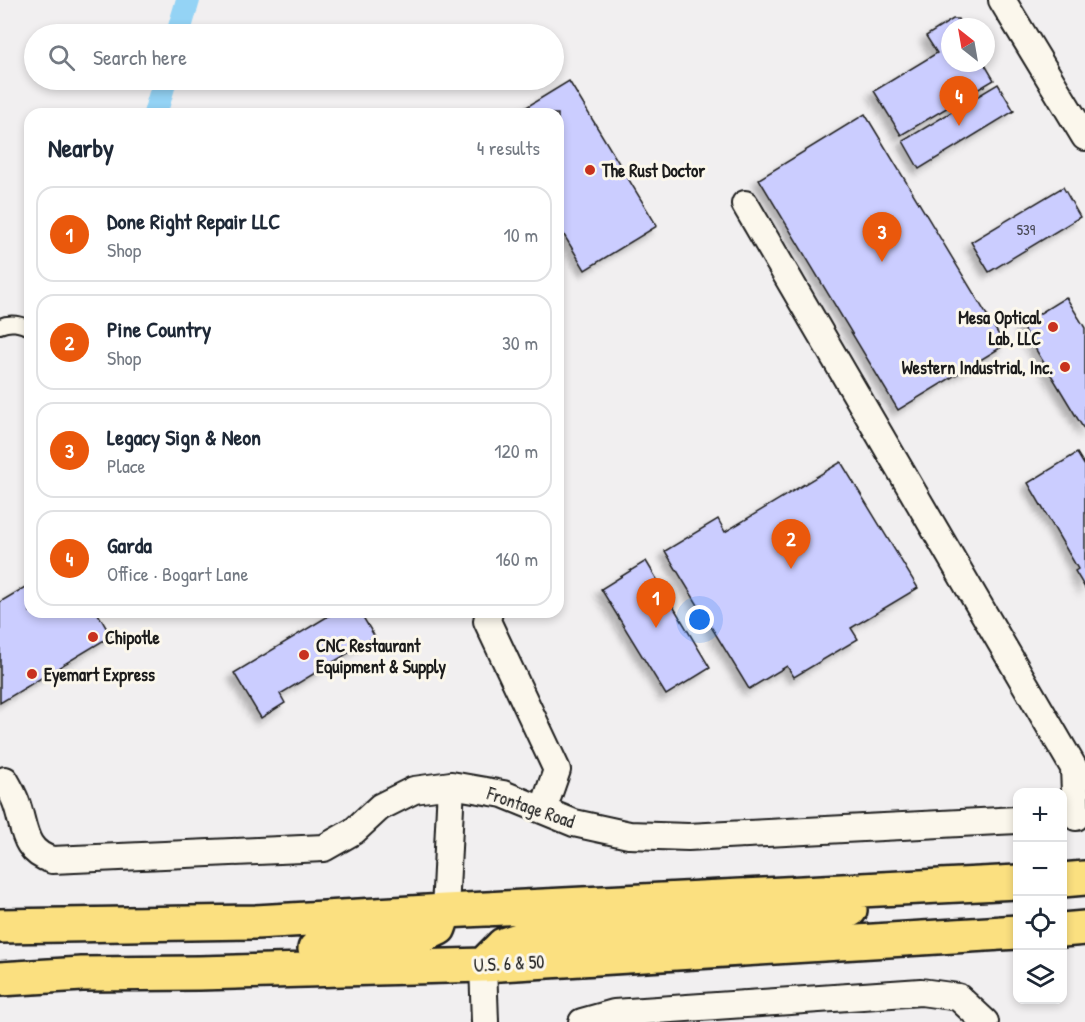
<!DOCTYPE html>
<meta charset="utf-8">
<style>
body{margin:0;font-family:"Patrick Hand",sans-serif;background:#f6f6f7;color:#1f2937}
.controls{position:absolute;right:18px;bottom:18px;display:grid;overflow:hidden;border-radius:12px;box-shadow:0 3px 9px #0003}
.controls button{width:54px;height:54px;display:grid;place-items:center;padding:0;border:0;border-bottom:2px solid #e0e1e3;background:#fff;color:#1f2937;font:30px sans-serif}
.compass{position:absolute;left:941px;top:18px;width:54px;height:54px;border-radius:50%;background:#fff;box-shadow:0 3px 9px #0003;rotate:329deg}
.you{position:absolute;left:700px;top:620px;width:21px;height:21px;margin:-15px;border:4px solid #fff;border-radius:50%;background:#1a73e8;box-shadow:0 0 0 9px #1a73e833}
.badge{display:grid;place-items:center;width:39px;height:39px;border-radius:50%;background:#ea580c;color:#fff;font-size:20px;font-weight:700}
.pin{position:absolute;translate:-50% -50px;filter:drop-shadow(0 2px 3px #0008)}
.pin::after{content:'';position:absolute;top:32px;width:21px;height:18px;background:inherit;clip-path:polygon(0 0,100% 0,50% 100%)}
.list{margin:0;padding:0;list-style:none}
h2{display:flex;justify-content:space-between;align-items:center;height:78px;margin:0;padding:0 24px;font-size:26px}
h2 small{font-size:20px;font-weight:400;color:#747a83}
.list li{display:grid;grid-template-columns:39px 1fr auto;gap:18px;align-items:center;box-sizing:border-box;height:96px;margin:0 12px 12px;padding:0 12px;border:2px solid #e0e1e3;border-radius:18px}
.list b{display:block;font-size:22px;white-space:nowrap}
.list p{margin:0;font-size:20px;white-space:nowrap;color:#747a83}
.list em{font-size:20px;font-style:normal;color:#747a83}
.icon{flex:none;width:33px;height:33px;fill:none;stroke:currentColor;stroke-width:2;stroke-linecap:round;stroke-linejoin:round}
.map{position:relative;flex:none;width:1085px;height:1022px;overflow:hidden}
.search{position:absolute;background:#fff;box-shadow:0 3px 9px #0003;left:24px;top:24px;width:540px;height:66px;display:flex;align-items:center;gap:15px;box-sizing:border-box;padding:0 21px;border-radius:33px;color:#747a83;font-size:22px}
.panel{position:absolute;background:#fff;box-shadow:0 3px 9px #0003;left:24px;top:108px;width:540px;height:510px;border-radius:18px}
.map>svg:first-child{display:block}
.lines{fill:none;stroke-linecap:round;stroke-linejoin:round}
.canal{stroke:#94d3f5;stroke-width:24}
.building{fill:#cbcdff;stroke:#1c1c1c;stroke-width:1.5;filter:url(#shadow)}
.lane-casing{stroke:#1c1c1c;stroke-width:18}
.street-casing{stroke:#1c1c1c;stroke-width:30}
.highway-casing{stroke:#1c1c1c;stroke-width:38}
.lane{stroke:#fbf7ec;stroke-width:14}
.street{stroke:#fbf7ec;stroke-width:26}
.highway{stroke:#fbe080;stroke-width:33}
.poi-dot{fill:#c8321e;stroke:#fbf7ec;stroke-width:2}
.labels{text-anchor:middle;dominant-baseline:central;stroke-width:6;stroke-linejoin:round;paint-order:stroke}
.number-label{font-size:15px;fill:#484855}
.poi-label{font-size:18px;font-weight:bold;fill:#1c1c1c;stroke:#fbf7ec;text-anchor:start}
.street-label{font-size:18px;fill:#1c1c1c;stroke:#fbf7ec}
</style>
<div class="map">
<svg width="1085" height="1022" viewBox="0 0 1085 1022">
<defs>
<filter id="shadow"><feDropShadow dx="-5.5" dy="5.5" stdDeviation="3" flood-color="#0004"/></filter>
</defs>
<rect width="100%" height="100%" fill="#f1eff0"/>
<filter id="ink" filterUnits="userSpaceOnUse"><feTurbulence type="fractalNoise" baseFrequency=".0167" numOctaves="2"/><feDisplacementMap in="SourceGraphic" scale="12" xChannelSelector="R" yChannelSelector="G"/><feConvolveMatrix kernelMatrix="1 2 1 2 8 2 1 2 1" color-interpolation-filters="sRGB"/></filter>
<g filter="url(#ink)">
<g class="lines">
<path class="canal" d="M178,34L188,0
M155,114L165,80"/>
</g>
<path class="building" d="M953,19H958L963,27H950V63H984L994,80L901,135L874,91L937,53L926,36Z
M569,81L657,226L585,270L558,225V114H515Z
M998,84L1014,111L919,169L903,141Z
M865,114L1005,345L898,410L759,179Z
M1063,187L1080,217L989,272L971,242Z
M1066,297L1085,328V431L1021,325Z
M1077,453L1085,466V588L1075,571L1078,569L1028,483Z
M841,462L918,588L851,628L858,639L794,677L787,666L749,689L665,551L718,519L725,532Z
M646,561L710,668L666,695L601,589Z
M30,584V612H97L111,636L0,703V602Z
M335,612H360L375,637L280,694L285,703L261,718L234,673Z"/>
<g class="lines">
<g class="lane-casing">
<path id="lane" d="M0,326C11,321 20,324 30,328"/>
</g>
<g class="street-casing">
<path id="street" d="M1002,0L1085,137
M745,204L1074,768L1076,817
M489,612L487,621L557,770L543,810
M5,780C9,787 13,794 16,802C25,826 22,851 52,860L324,848L354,831L380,807L414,790L451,785L503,794L574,823L629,835L688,837L1018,820
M445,911L451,785
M483,965L485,1022
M582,1022L614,1013L921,992L958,997L985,1022"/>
</g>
<g class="highway-casing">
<path id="highway" d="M1062,880L1085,878
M0,926L256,922L445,911L1018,882
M1062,930L1085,928
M315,949L358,946L418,938L439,928L445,911
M484,964L503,945L549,930L771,921L840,913L850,910
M0,979L82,974L199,973L483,965L1018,932"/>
</g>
<use href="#lane" class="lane"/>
<use href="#street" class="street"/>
<use href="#highway" class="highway"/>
</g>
</g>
<g class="poi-dot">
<circle cx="590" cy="170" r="6"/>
<circle cx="1053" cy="327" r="6"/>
<circle cx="1065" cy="367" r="6"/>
<circle cx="93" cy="637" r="6"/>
<circle cx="304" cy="655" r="6"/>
<circle cx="32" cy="674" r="6"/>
</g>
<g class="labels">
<g class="number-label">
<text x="1026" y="229">539</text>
</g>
<g class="poi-label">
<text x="602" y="170">The Rust Doctor</text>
<text x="1041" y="317" text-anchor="end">Mesa Optical<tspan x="1041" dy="21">Lab, LLC</tspan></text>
<text x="1053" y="367" text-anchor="end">Western Industrial, Inc.</text>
<text x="105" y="637">Chipotle</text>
<text x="316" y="645">CNC Restaurant<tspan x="316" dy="21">Equipment &amp; Supply</tspan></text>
<text x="44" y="674">Eyemart Express</text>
</g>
<g class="street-label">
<text transform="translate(531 807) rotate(19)">Frontage Road</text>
<text transform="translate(509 963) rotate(-3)">U.S. 6 &amp; 50</text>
</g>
</g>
</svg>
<div class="controls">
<button>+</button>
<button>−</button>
<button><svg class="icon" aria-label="locate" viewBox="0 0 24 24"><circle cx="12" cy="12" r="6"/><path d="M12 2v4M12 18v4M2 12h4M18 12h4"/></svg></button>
<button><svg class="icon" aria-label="layers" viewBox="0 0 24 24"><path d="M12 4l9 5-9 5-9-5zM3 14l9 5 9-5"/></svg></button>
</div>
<svg class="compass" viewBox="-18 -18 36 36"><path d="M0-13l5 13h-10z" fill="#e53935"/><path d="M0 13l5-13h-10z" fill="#747a83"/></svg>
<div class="you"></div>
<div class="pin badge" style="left:656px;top:628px">1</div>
<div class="pin badge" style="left:791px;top:569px">2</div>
<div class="pin badge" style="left:882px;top:262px">3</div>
<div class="pin badge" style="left:959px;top:126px">4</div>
<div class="search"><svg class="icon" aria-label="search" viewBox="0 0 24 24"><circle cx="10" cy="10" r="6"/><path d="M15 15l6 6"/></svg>Search here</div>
<section class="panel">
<h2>Nearby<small>4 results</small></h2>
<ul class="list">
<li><span class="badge">1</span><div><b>Done Right Repair LLC</b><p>Shop</p></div><em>10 m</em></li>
<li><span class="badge">2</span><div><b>Pine Country</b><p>Shop</p></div><em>30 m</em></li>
<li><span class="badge">3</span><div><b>Legacy Sign &amp; Neon</b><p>Place</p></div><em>120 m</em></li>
<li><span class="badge">4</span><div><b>Garda</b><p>Office · Bogart Lane</p></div><em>160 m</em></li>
</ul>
</section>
</div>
